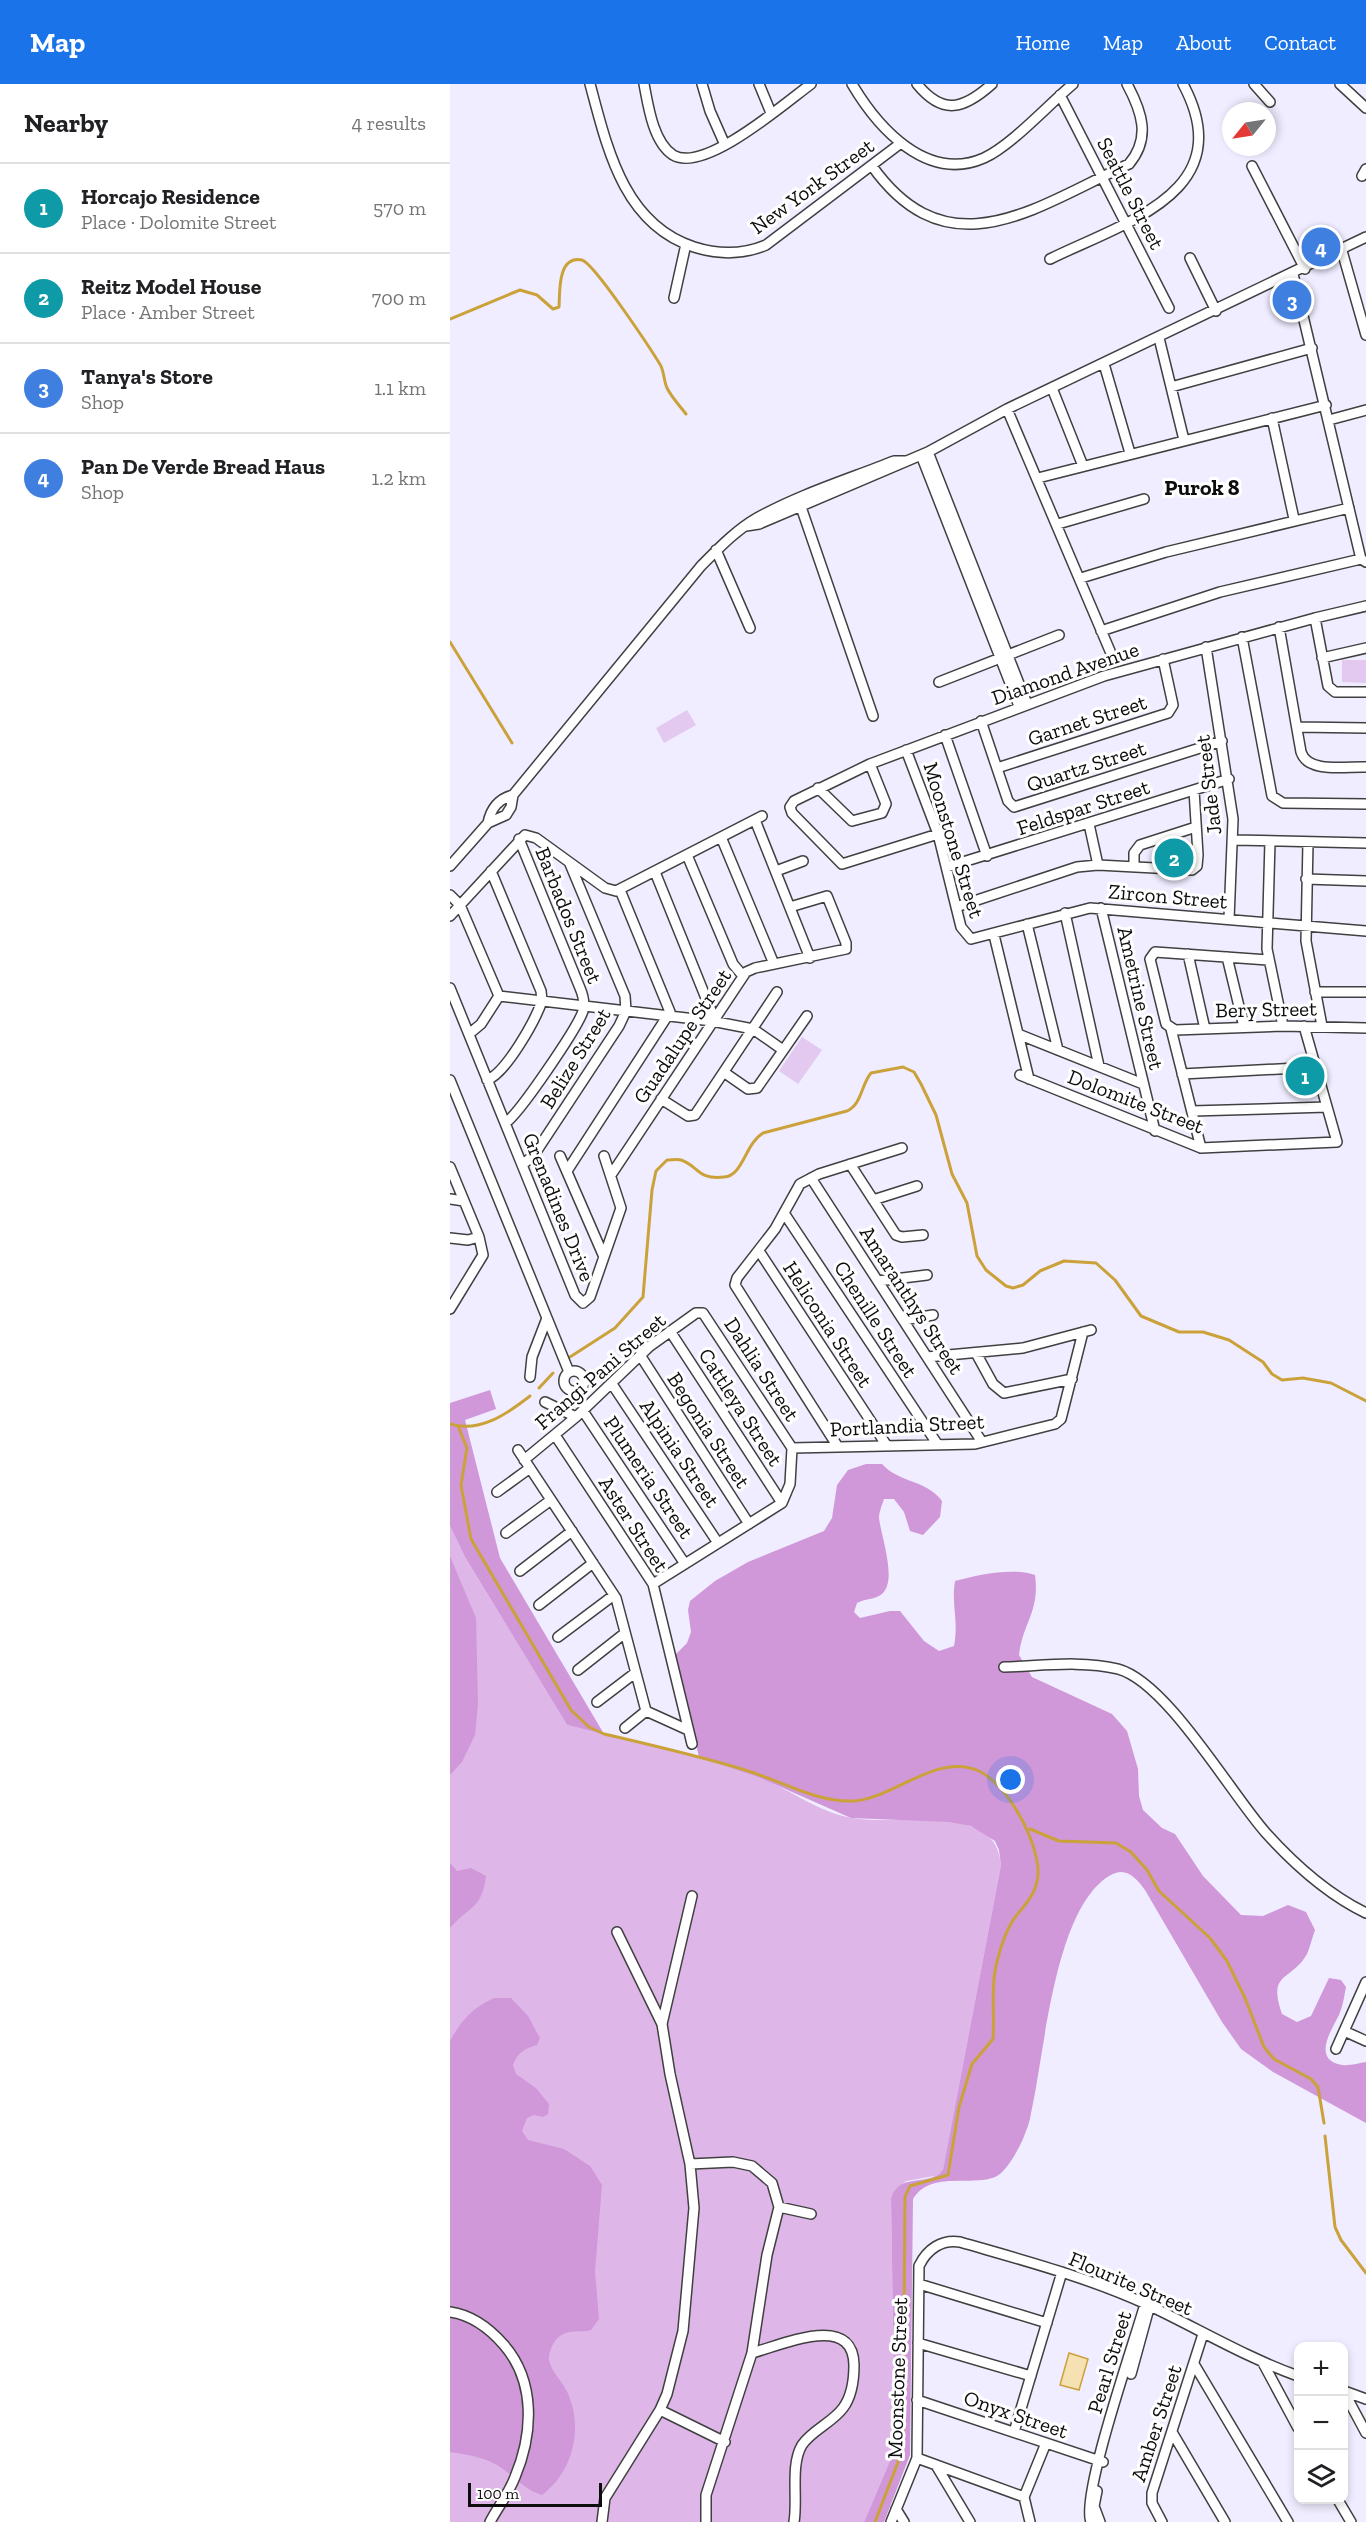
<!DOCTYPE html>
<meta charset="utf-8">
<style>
body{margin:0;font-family:"Zilla Slab",serif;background:#f2f2f2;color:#202124}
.controls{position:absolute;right:18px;bottom:18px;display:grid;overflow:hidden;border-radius:12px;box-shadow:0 3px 9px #0003}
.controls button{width:54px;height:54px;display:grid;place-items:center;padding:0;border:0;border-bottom:2px solid #e0e0e0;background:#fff;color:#202124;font:30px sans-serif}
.compass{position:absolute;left:772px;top:18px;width:54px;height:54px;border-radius:50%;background:#fff;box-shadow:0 3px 9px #0003;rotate:240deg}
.scale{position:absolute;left:18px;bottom:15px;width:134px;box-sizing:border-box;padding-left:6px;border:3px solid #0d0d0d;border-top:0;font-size:16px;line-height:21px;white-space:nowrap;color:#0d0d0d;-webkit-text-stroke:4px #fff;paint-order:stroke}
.you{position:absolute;left:561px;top:1696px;width:21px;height:21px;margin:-15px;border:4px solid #fff;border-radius:50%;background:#1a73e8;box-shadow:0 0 0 9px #1a73e833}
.badge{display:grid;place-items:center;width:39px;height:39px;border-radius:50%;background:#1a73e8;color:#fff;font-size:20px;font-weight:700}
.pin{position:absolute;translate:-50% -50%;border:3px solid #fff;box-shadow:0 2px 6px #0006}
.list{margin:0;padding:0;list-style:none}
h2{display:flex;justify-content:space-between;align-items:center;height:78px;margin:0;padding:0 24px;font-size:26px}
h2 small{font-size:20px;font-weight:400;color:#757577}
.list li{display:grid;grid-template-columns:39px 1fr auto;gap:18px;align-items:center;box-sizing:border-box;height:90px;padding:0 24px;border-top:2px solid #e0e0e0}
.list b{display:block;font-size:22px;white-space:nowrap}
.list p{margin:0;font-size:20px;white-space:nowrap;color:#757577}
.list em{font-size:20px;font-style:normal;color:#757577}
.icon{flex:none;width:33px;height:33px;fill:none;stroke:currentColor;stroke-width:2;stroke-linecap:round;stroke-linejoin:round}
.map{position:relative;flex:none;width:916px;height:2438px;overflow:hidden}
header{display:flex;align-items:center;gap:36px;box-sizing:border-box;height:84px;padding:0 30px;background:#1a73e8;color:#fff}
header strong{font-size:28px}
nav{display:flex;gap:33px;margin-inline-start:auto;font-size:21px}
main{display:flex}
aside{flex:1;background:#fff}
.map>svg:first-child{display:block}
.green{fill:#deb7e8}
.forest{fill:#d097d9}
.pitch{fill:#e3c9f0}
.water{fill:#f5e1b2;stroke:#cba23a;stroke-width:1.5}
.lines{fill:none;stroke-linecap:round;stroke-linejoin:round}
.stream{stroke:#cba23a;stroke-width:3}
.minor-casing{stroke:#404040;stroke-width:12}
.minor{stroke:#fff;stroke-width:9}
.labels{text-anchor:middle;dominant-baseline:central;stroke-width:6;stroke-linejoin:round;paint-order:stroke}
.street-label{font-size:21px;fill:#0d0d0d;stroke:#fff}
.neighbourhood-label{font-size:22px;font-weight:bold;fill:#0d0d0d;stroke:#fff}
</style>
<header>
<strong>Map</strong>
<nav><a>Home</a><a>Map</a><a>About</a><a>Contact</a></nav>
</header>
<main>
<aside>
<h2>Nearby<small>4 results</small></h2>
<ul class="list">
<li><span class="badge" style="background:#0f9aa8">1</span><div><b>Horcajo Residence</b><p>Place · Dolomite Street</p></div><em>570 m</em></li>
<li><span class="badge" style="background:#0f9aa8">2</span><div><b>Reitz Model House</b><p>Place · Amber Street</p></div><em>700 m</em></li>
<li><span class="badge" style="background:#3f7fe0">3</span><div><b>Tanya's Store</b><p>Shop</p></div><em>1.1 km</em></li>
<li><span class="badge" style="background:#3f7fe0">4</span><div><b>Pan De Verde Bread Haus</b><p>Shop</p></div><em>1.2 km</em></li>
</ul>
</aside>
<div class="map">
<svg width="916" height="2438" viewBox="0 0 916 2438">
<rect width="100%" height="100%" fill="#efedff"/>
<path class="green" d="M0,1442L15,1473L117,1641C180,1656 245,1670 306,1692C338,1704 368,1728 402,1734C440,1740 482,1730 520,1742C540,1748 549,1761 551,1781L493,2087L485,2092L456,2097L441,2115L445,2365L414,2438H0Z"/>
<path class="forest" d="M40,1306L46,1325L15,1336L50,1474L154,1650L117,1641L15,1473L0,1442V1319Z
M416,1380H432C449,1399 477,1396 492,1417L490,1433L473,1451L460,1447L454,1428L444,1415H434C432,1421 429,1428 429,1434C431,1452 447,1495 433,1509C426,1516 416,1514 407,1519L404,1528L410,1534L440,1527H450L474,1557L489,1567L504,1562C509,1536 501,1521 505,1497C526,1491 564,1483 585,1491C590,1528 573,1538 569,1571L582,1593L662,1630L677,1647L688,1685L689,1712L693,1726L712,1744L725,1750L753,1792L791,1831L813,1832L838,1821L856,1828L865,1846C862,1854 860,1863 857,1870C841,1898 817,1887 832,1930L847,1938L861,1932L879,1894L891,1896L896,1903C894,1913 893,1922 889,1931C882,1945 861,1976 892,1981C899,1982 909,1979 916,1978V2039L823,1988L791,1965L772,1938L695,1806C685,1793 676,1782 659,1792C604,1826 595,1968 581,2029C580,2038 576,2047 573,2055C568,2066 558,2085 547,2092C525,2104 480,2085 463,2115L460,2371L434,2438H414L445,2365L441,2115C449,2087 478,2104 493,2086L551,1781L549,1766L545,1757L521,1742L499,1738L401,1734L308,1693L249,1673L225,1571L237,1559L241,1548L238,1526L240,1517L265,1497L298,1478L374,1447L382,1434L387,1401L398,1386Z
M0,1472L26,1534L28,1620L25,1651L12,1678L0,1691Z
M0,1779L7,1787L21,1784L36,1792C32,1825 20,1821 0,1844Z
M44,1914H61L78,1932L90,1954L87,1961C75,1964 67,1969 63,1981L66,1990L86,2004L99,2020L98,2030L93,2033L84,2031L77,2034L72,2047L78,2056L114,2065L140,2082L152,2101L145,2187L149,2235L141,2246C132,2249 119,2245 110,2252C104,2256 98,2268 99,2276C101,2288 115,2300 119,2312C133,2347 122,2389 92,2411C75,2406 67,2395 53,2385C37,2373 19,2371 0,2368V1957C12,1936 21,1925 44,1914Z"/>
<path class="pitch" d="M892,576H916V599L892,598Z
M237,626L246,641L214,659L206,644Z
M352,953L372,966L348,1000L329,987Z"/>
<path class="water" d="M619,2269L638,2275L629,2306L610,2301Z"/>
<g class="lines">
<path class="stream" d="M0,235L70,206L87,211L103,225L109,223C110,209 107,171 132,176C144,179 202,267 211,282C214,289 214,297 217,304C222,314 230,322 236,330
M0,558L62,659
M120,1273L165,1244L193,1213L202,1106L206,1087L217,1076C221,1076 228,1075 231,1076C249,1082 247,1096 274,1093C293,1092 295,1060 313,1049L397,1027C412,1020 411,1001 421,989L453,983L464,988L471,1000L486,1031L502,1090L517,1119L527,1172L536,1186L556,1202L563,1204L573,1201L590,1187L614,1177L646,1179L665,1196L691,1232L729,1248H753L779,1256L813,1278L822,1290L832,1296L853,1294L881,1299L916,1317
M89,1304L103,1289
M0,1340C30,1349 57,1330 80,1312
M8,1342L17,1364L11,1401L21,1455L121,1626L139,1643L154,1650C201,1661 249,1672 295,1686C329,1696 367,1719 404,1717C444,1714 488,1668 529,1687C558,1701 589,1758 588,1790C587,1810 575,1820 563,1836C557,1846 551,1862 548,1874C540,1900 545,1929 543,1955L522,1980L509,2023L498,2091L460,2102L455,2113L453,2365L425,2438
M580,1745L609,1757L666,1759L681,1768L697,1786L709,1807L760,1854L777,1877L795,1914L814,1963L824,1975L861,1995L868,2003L874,2039
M875,2052L885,2143L891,2156L916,2189"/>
<g class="minor-casing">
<path id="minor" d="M140,0C157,63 173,140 244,163C269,171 292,171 316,161L451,59
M194,0C198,21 203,58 223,71C254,90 335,19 361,0
M252,0L260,27L275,61
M309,0L321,29
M402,0C428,44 477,99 534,74C562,61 598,21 623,0
M467,0C493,32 514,25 542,0
M804,0L820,18
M890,0L916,24
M610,11L719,224
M422,82C499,190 587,122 679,80C701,54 692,28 677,0
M802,82L855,185
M912,92L916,85
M892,167L916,251
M740,174L766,227
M600,175C675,138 791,108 733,0
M843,190L911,475L916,478
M224,214L236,160
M709,254L734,356
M654,280L680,369
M721,303L862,264
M602,304L633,382
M557,325L660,567
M822,334L844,435
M879,336L916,326
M478,368L577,620
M471,371L569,622
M588,394L876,321
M351,423L423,632
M608,440L694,415
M296,442L309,440L478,368L557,325L916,153
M266,466L300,544
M631,494L716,468L899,424
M865,534L878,602L885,608H916
M829,543L851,668C858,690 897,682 916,683
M651,547L770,508L911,475
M792,553L822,712L833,719L916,720
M756,563L783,735L779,835
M872,574L916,564
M489,598L609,551
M531,637L558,717L564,723L772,657
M847,643L916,644
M495,651L537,772
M456,666L488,750L511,843L521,855L640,824L916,847
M547,684L718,629L723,621L713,575
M368,704L402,737L432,729L436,720L420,680
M305,736L360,874
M38,739C41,724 48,715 63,711L251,482C268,465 286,446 307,434C350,410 399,395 444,377H455
M639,740L648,781
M488,750L392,780L342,729L340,723L344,717L420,680L654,592L865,534L916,522
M271,753L324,880
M784,756L916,759
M820,757L817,865L833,942
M858,758L856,857L872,942
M237,771L283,880L293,892
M0,782L38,739L56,731L61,723L63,711
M497,783L779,695
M684,783V769L690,761L746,743
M326,787L353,777
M205,788L264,934
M856,795L916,797
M0,811L10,821L49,912
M506,823L627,783L648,781L742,786L747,782L748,771L744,706
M651,824L705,1047
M615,829L649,982
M0,832L75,751L86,754L155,804L166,807L312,732
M577,840L608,966
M544,851L579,995
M738,870L755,945
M777,873L794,943
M818,876L705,868L700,875L716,940L725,946L833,942L916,944
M0,904L125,1211L133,1219L140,1213L171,1124L154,1072
M865,908H916
M49,912L262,937L303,945L333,966
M721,945L751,1064
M19,950L31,940L49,912
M568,950L693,1000
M275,989L298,1005L307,1004L357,932
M732,990L866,983
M570,991L751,1064L887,1058L854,942
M0,996L119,1288
M37,996C56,989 85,937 92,917L91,907L41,787
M211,1015L238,1032L245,1031L327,908
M742,1027L877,1023
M55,1039C68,1032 128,943 133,927C135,919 133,911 130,904L69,755
M110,1072L154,1173
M400,1080L446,1151L452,1153L473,1151
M72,1081L84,1071L169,942L176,927L175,912L120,780
M0,1083L29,1153L33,1171L0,1225
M117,1087L220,928L170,806
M161,1091L296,888L305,884L396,865V859L377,812L340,823
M361,1094L532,1358
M0,1115L14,1117
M423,1116L467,1102
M334,1129L488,1361
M0,1154L18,1156L29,1153
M309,1167L437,1362
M428,1197L477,1191
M453,1236L483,1231
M220,1247L332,1419
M526,1269L543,1300L554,1309L622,1295
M190,1271L299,1440
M477,1273L573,1264L641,1246
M114 1297a10 10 0 1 1 20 0a10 10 0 1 1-20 0Z
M80,1293L82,1273L97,1234
M162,1300L268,1459
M95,1318L126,1333
M133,1327L235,1480
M105,1351L203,1500L242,1660
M388,1363L285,1201L287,1194L325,1145L350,1100L369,1090L452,1064
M342,1364L525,1360L605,1340L611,1335L633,1248
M68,1366L166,1514L196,1627
M74,1376L126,1333L200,1262L246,1229H253L342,1364L340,1400L332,1419L203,1500
M47,1408L80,1384
M56,1449L101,1416
M70,1487L122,1447
M89,1521L143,1479
M108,1553L164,1511
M554,1583C590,1582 632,1576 668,1585C717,1598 781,1710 816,1749C844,1780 879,1811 916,1829
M128,1586L175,1549
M147,1618L185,1589
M196,1627L238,1646
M175,1644L196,1627
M212,1940L242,1812
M894,1947L916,1957
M886,1965L916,1898
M240,2080L283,2078L302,2082L322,2099L329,2123L317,2171L302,2269L256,2411V2438
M329,2123L361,2130
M469,2200L597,2239
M0,2228C22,2231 40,2245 54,2261C86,2298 83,2350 65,2393C59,2409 48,2423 40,2438
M468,2259L581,2292
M302,2269C332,2261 403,2228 404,2281C404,2295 402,2312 393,2324C382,2339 362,2346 352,2361C340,2381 348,2415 344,2438
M813,2279L848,2344
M744,2280L838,2438
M681,2290L701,2217
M894,2307L916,2315
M894,2308L916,2349
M467,2316L653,2378
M210,2326L275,2358
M564,2348L612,2188
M722,2348L775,2438
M467,2374L574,2413
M487,2383L520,2438
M647,2407L644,2422L650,2438
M888,2416L901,2438
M446,2425L454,2438
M152,2438L155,2414L210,2326L217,2310L233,2247L244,2124L240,2080L220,1990L212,1940L167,1848
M441,2438L467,2374L469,2182C477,2165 492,2155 510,2158C572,2176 637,2193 696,2220C747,2244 795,2273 848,2292
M580,2438L574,2413L596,2359
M641,2438C630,2413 685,2256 695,2220L701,2215
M712,2438L702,2419V2409L753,2250"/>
</g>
<use href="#minor" class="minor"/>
</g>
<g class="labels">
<g class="street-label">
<text transform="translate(362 102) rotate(-36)">New York Street</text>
<text transform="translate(681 109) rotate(63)">Seattle Street</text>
<text transform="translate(615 589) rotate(-19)">Diamond Avenue</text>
<text transform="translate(637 636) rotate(-18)">Garnet Street</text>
<text transform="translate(636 682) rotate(-18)">Quartz Street</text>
<text transform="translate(758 701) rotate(-97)">Jade Street</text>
<text transform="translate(633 723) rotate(-18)">Feldspar Street</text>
<text transform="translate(504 756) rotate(73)">Moonstone Street</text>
<text transform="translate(718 812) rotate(5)">Zircon Street</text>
<text transform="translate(119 831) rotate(68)">Barbados Street</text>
<text transform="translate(691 914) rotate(77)">Ametrine Street</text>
<text transform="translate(816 925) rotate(-1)">Bery Street</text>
<text transform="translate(232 952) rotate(-56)">Guadalupe Street</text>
<text transform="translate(125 974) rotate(-58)">Belize Street</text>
<text transform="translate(686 1017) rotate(21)">Dolomite Street</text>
<text transform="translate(109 1123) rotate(68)">Grenadines Drive</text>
<text transform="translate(462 1216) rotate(57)">Amaranthys Street</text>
<text transform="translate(426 1235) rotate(57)">Chenille Street</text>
<text transform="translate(378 1240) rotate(57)">Heliconia Street</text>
<text transform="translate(312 1285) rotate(57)">Dahlia Street</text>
<text transform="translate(150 1287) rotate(-41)">Frangi Pani Street</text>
<text transform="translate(291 1323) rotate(57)">Cattleya Street</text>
<text transform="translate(457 1341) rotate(-3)">Portlandia Street</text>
<text transform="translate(259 1346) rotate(57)">Begonia Street</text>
<text transform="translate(230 1369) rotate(56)">Alpinia Street</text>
<text transform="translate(199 1393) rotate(56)">Plumeria Street</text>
<text transform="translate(184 1440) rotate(57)">Aster Street</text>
<text transform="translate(681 2199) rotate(23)">Flourite Street</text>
<text transform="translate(659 2278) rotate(-73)">Pearl Street</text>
<text transform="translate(447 2294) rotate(-88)">Moonstone Street</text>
<text transform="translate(566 2330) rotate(19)">Onyx Street</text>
<text transform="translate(706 2339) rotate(-72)">Amber Street</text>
</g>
<g class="neighbourhood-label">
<text x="752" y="403">Purok 8</text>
</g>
</g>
</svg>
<div class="controls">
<button>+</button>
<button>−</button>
<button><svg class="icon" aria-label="layers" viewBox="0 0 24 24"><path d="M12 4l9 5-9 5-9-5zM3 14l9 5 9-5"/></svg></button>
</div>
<svg class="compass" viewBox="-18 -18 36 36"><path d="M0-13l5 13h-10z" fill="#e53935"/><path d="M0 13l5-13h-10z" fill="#757577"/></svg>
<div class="scale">100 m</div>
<div class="you"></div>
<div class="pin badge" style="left:855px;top:992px;background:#0f9aa8">1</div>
<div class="pin badge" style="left:724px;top:774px;background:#0f9aa8">2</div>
<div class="pin badge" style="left:842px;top:216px;background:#3f7fe0">3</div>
<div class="pin badge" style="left:871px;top:163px;background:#3f7fe0">4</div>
</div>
</main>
